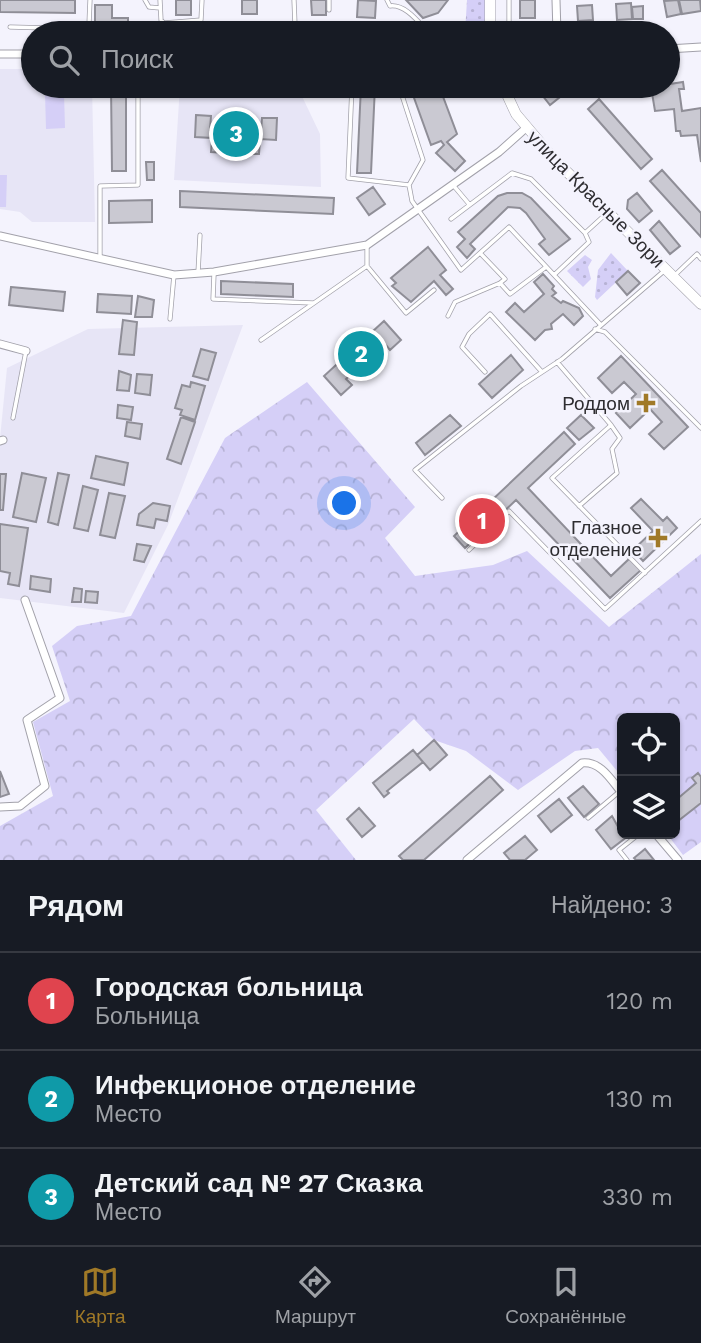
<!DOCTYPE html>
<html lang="ru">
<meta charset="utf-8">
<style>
body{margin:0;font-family:"Work Sans",sans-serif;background:#20242c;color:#f1f3f6}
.controls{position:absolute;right:21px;bottom:21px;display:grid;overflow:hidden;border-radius:10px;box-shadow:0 2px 5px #0004}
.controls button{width:63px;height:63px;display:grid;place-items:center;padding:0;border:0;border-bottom:2px solid #363941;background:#171b24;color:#f1f3f6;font:35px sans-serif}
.you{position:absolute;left:345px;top:504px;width:24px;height:24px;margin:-18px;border:5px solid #fff;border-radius:50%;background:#1a73e8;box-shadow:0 0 0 10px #1a73e833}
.badge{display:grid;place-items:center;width:46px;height:46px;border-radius:50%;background:#a07927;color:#fff;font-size:23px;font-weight:700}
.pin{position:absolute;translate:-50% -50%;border:4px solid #fff;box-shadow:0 2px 7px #0006}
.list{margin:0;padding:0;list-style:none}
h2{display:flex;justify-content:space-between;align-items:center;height:91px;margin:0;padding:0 28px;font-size:30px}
h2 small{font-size:23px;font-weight:400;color:#9ea1a6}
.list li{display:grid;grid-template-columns:46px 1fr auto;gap:21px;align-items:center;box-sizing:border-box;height:98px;padding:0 28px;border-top:2px solid #363941}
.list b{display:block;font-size:26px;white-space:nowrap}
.list p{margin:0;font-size:23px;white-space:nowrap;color:#9ea1a6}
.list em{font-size:23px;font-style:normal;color:#9ea1a6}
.icon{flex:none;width:38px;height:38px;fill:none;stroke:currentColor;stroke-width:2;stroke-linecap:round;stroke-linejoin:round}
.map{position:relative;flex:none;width:701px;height:860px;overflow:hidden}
.search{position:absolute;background:#171b24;box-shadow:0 2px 5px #0004;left:21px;right:21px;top:21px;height:77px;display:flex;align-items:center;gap:18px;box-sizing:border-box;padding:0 24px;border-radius:38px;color:#9ea1a6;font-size:26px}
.sheet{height:385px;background:#171b24}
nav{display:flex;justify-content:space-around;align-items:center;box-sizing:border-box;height:98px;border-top:2px solid #363941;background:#171b24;font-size:19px;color:#9ea1a6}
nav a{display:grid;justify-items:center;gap:4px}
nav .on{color:#a07927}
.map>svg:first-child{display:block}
.built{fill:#e7e5f6}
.grass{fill:url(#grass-dots)}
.forest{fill:url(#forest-crowns)}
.garden{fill:#d5cff7}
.building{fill:#cac9d2;stroke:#8f8e97;stroke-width:2}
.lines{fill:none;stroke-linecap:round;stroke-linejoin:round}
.lane-casing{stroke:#a2a1aa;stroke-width:5}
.street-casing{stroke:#a2a1aa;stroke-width:9}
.secondary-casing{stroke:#a2a1aa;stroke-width:11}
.lane{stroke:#fff;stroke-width:3.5}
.street{stroke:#fff;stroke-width:7}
.secondary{stroke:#fff;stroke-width:10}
.poi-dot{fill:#a07927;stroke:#f4f3fd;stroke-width:2.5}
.labels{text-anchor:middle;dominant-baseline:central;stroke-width:5;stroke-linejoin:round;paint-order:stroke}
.street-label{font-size:19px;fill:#2e2d31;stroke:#f4f3fd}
.poi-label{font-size:19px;fill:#2e2d31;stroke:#f4f3fd;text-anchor:end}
</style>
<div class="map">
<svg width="701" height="860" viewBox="0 0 701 860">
<defs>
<pattern id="grass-dots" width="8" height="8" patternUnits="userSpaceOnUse" patternTransform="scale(1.75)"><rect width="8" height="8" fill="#d5cff7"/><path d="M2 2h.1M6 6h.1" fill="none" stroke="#b7b2d4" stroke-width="1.8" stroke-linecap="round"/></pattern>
<pattern id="forest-crowns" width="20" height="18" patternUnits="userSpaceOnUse" patternTransform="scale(1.75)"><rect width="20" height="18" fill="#d5cff7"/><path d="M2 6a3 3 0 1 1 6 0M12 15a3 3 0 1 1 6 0" fill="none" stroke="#b7b2d4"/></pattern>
</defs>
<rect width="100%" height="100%" fill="#f4f3fd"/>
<path class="built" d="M0,69H33V86H92L95,222H32L20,212L0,209Z
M180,86H284L299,90L320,134L321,187L174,180Z
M243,325L168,525L124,613L0,598V438L7,368L88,329Z"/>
<path class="grass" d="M467,0H485L486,33H465Z
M611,253L628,271L597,300L595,297L598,270Z
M585,255L592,260L588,267L591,279L583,287L567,271Z"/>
<path class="forest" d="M307,382L415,507L385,538L415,576L493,565L527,551L609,627L701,554V842L683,855L667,834H675V718H622V777L598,748L575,751L518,790L466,751L434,740L414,719L316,810L356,860H0V826L53,796L33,722L70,701L52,646L77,626L131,616L225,438Z"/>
<path class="garden" d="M45,93H64L65,128L46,129Z
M0,175H7L6,207H0Z"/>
<path class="building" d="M0,0H75V13L0,12Z
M176,0H191V15H176Z
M257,0V14H242V0Z
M311,0H326V15H312Z
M358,0L376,1L375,18L357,17Z
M406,0H448L438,13L423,18Z
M520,0H535V18H520Z
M678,0L681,14L667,17L664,1Z
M679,0H700L701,11L682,14Z
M631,3L632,19L617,20L616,4Z
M95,5H112V18H128V25H140V33H95Z
M592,5L593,20L578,21L577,6Z
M643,6V19H633L632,7Z
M683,82L684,89H679L682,111L701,108V162L697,135L681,136L680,131H676L674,109L655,111L651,87Z
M111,86H126V171H112Z
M361,86H375L371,173H357Z
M411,86H439L457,134L447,142L465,161L455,171L436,153L444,145L441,141L431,145L413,95L422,91L421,86Z
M535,86H575L557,93L560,97L550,105Z
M599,99L652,159L641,169L588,109Z
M196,115L211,116L210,130L228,131V116L244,117V131L261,132L262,118H277L276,140L260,139L259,154H243L244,139L227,138L226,153L211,152L212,138L195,137Z
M146,162H154V180H147Z
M662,170L701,213V237L650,181Z
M373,187L385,204L369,215L357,198Z
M180,191L334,198L333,214L180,207Z
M507,193H522L531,198L570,239L549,255L539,244L545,239L526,213L520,208L508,207L470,244L475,249L467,258L457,247L465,239L458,232L498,196Z
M637,193L652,211L639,222L627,209L628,200Z
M152,200V222L109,223V201Z
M659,221L680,246L670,254L650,230Z
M428,247L446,270L440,275L453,289L446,295L434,281L411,302L392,286L396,283L391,278Z
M628,271L640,283L627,295L616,282Z
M543,274L554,286L552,289L556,293L552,296L561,303L563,301L579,308L583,316L574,325L563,314L551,324L552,329L545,330L535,340L506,312L515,303L524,312L544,294L534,282Z
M221,281L293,284V297L221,294Z
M11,287L65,292L63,311L9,305Z
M98,294L132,296L131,314L97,312Z
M138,296L154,300L152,317H135Z
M123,320L137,322L134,355L119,354Z
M384,321L401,340L390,350L385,344L369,358L371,361L365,367L362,364L346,379L352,385L341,395L324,376Z
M201,349L216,353L208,380L193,376Z
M511,355L523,370L492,398L479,384Z
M621,356L688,427L664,449L649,434L662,422L650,409L630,428L616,413L636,394L624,382L612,393L598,378Z
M119,371L131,375L129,391L117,390Z
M137,374L152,375L150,395L135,393Z
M191,382L205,386L195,420L180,415L182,410L175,408L182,385L190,387Z
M118,405L133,407L131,420L117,418Z
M450,415L461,426L425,455L416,443Z
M581,415L594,428L579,440L567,428Z
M181,417L195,422L181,464L167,459Z
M127,422L142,424L140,439L125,436Z
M564,432L575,444L528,488L611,576L630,558L641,570L610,598L516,500L465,548L454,536Z
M96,456L128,463L124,485L91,478Z
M22,473L46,478L36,522L13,517Z
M58,473L69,475L58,525L48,522Z
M0,474H6L3,510H0Z
M83,486L98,490L88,531L74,528Z
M109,493L125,496L115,538L100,535Z
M641,499L663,521L667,517L677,528L643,561L633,550L653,531L631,508Z
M153,503L170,506L167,521L156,519L154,528L137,525L139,514Z
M0,524L28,528L19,586L8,584L10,573L0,571Z
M137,544L151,546L144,562L134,560Z
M31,576L51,579L50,592L30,589Z
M74,588L82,589L81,602H72Z
M86,591L98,592L97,603L85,602Z
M434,740L447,755L430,770L417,755Z
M413,750L423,762L387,791L389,793L384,797L373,783Z
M0,771L9,794L0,797Z
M698,773L701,777V803L678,821L675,817V798L676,800L696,783L692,778Z
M490,776L503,790L424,860H403L399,856Z
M583,786L599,804L584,817L568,798Z
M559,799L572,815L551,832L538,816Z
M359,808L375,826L362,837L347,819Z
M612,816L622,834L628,836L611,849L596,830Z
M525,836L537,850L525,860H510L504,853Z
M645,849L654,860H636L634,858Z"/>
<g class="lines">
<g class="lane-casing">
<path id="lane" d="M145,0L149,7L160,8
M160,0L161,20L164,23L201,20L202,0
M294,0L295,25
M387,0L390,6C406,4 419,23 429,33
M329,10V0
M10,27L84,29L89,24L90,0
M509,33V0
M352,86L348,178L409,185
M399,86L423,160L409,185L412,201L461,270L509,227L600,324
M453,185L469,204
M451,219L512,173L531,179L585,233
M481,254L505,279L500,283L510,294L546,267
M100,257V186L138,185V86
M367,266L406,313L434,290
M198,273L200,235
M214,274L213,299L313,303
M554,275L589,242L585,233L607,213
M675,275L697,254L701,259
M448,316L455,302L500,283
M170,319L174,275
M595,329L605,332L701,428
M261,340L367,266V246
M557,362L611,425L552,478L645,573
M485,372L462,347L469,334L490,314L542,372
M13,418L26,351
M442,498L415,470L521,386L562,359L664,271
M579,506L617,473L612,449L620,438L611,425
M469,550L509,511L605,609L701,521
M588,818L619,792
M627,860L619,850L639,834"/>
</g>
<g class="street-casing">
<path id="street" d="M556,0L557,33
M668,49L701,47
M0,54H33
M0,236L174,275L214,272L367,245L499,152L526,128
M0,344L26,351
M0,441L3,440
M0,807L20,806L45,786L27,720L60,698L25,600
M656,834L678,860
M467,860L582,763C601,761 611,780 622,793"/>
</g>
<g class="secondary-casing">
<path id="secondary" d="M490,0V33
M503,86L516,114L554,159L701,304"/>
</g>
<use href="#lane" class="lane"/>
<use href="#street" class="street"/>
<use href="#secondary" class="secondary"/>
</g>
<g class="poi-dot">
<path d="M642.5 392.5h7v7h7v7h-7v7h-7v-7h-7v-7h7z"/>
<path d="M654.5 527.5h7v7h7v7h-7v7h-7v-7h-7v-7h7z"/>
</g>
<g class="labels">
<g class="street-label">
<text transform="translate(596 199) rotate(45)">улица Красные Зори</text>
</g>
<g class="poi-label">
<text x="630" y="403">Роддом</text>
<text x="642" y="527">Глазное<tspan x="642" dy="22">отделение</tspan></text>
</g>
</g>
</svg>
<div class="controls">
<button><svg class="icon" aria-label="locate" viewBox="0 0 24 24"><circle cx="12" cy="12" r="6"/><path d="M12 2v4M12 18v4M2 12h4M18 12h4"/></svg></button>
<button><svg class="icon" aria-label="layers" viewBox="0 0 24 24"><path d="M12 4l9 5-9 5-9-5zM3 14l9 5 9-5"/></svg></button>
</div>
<div class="you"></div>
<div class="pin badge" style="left:482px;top:521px;background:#e0444e">1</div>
<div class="pin badge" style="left:361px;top:354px;background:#0f9aa8">2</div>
<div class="pin badge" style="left:236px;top:134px;background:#0f9aa8">3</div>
<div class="search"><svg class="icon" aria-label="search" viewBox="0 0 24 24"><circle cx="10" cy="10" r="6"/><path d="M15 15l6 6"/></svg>Поиск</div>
</div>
<section class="sheet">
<h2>Рядом<small>Найдено: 3</small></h2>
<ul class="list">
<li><span class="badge" style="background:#e0444e">1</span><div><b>Городская больница</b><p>Больница</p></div><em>120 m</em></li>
<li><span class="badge" style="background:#0f9aa8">2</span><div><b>Инфекционое отделение</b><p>Место</p></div><em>130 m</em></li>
<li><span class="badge" style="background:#0f9aa8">3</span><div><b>Детский сад № 27 Сказка</b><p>Место</p></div><em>330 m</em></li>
</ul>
</section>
<nav>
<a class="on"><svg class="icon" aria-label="map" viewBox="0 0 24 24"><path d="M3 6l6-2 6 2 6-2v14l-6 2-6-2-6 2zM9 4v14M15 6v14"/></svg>Карта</a>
<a><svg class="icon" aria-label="directions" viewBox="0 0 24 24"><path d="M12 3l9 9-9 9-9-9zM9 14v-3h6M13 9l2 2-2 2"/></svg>Маршрут</a>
<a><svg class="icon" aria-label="saved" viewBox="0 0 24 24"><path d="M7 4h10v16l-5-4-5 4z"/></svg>Сохранённые</a>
</nav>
